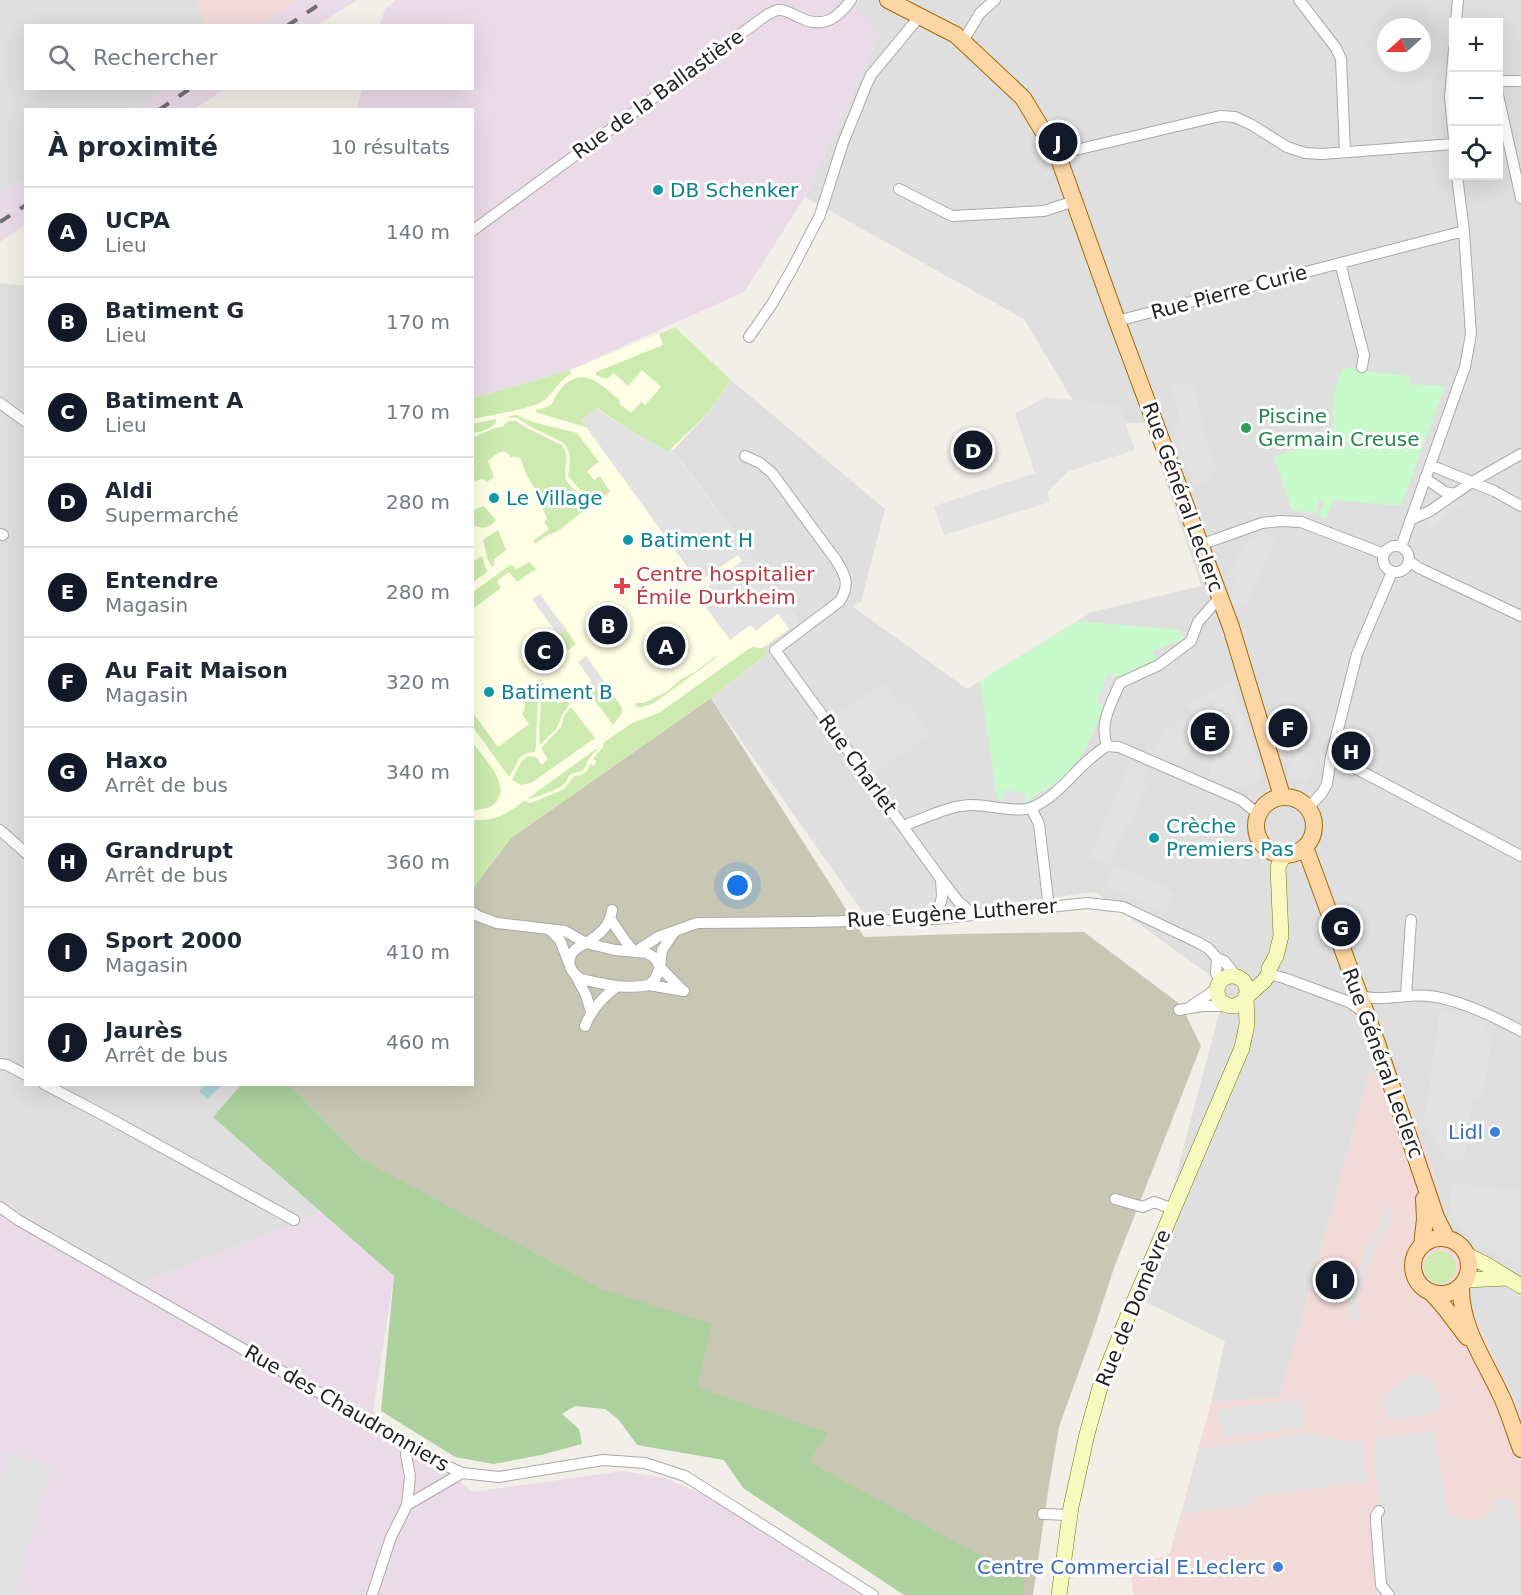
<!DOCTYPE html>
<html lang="fr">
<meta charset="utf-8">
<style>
body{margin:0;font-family:"DejaVu Sans",sans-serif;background:#f6f6f7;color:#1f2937}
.controls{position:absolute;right:18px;top:18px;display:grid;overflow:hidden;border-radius:0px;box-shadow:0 6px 24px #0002}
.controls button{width:54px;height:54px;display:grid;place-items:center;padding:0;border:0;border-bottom:2px solid #e0e1e3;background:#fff;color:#1f2937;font:30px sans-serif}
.compass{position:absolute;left:1377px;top:18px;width:54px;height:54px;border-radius:50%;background:#fff;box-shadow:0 6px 24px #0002;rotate:249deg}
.you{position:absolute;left:738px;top:886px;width:21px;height:21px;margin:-15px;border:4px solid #fff;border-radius:50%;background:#1a73e8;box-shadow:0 0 0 9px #1a73e833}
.badge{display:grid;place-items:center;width:39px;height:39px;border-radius:50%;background:#111827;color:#fff;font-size:20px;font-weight:700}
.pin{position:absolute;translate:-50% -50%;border:3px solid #fff;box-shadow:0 2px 6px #0006}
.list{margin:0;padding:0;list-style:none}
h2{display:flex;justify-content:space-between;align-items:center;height:78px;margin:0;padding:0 24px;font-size:26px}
h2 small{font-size:20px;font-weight:400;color:#747a83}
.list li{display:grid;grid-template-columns:39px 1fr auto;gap:18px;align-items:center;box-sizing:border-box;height:90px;padding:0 24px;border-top:2px solid #e0e1e3}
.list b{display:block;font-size:22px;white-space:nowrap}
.list p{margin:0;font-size:20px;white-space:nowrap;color:#747a83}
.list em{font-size:20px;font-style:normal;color:#747a83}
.icon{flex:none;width:33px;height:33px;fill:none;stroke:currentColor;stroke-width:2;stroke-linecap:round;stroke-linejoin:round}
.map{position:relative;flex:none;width:1521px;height:1595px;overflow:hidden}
.search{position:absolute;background:#fff;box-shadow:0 6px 24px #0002;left:24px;top:24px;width:450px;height:66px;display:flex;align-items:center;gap:15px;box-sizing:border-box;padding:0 21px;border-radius:0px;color:#747a83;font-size:22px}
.panel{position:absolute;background:#fff;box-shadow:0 6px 24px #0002;left:24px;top:108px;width:450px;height:978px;border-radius:0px}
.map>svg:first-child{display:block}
.residential{fill:#e0dfdf;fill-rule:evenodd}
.commercial{fill:#f2dad9}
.industrial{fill:#ebdbe8}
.education{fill:#ffffe5}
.construction{fill:#c7c7b4}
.grass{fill:#cdebb0}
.forest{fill:#add19e}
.park{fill:#c8facc}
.parking{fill:#e2e2e2}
.water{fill:#aad3df}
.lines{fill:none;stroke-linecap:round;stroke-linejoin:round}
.street-casing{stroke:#a9a9a9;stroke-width:12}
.secondary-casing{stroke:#707d05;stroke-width:16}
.primary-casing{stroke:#a06b00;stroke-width:18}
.street{stroke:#fff;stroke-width:10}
.secondary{stroke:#f7fabf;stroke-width:15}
.primary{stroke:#fcd6a4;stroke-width:16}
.rail{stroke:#707070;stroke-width:4;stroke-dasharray:12 12;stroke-linecap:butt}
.culture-dot{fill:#0f9aa8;stroke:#fff;stroke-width:2}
.leisure-dot{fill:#2e9e5b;stroke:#fff;stroke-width:2}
.health-dot{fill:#e0444e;stroke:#fff;stroke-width:2}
.shop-dot{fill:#3f7fe0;stroke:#fff;stroke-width:2}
.labels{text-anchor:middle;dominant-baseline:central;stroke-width:6;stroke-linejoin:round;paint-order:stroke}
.street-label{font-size:20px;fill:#222;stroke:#fff}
.culture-label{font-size:20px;fill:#0d838f;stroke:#fff;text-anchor:start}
.leisure-label{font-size:20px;fill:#27864d;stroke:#fff;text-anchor:start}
.health-label{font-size:20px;fill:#be3a42;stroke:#fff;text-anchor:start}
.shop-label{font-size:20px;fill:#366cbe;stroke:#fff;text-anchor:end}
</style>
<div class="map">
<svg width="1521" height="1595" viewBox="0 0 1521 1595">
<rect width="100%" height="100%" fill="#f2efe9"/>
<path class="residential" d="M0,0H194L206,25L26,26V88L164,89L132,109L26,110L25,179L0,195Z
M848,0H1521V1419L1513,1397L1473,1314L1469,1294L1430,1161L1394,1065L1369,1075L1280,1396L1211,1403L1225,1341L1143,1301L1226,987L1095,892L963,909L865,915L711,698L761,659V649L799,622L672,449L708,413L731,380L885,509L861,602L852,606L967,689L1092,612L1201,586L1146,423L1087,424L1024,319L805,197L881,33ZM1454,22H1498V176H1454ZM1386,27H1422V63H1386Z
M0,283L26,286V1084L241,1085L214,1117L323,1212L136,1285L0,1198Z"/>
<path class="commercial" d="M194,0H297L259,26L206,25Z
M1394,1065L1430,1161L1469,1294L1473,1314L1513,1397L1521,1419V1595H1134L1130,1571L1170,1553L1211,1403L1280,1396L1369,1075Z"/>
<path class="industrial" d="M297,0H357L317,25H259Z
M396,0H848L881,33L805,197L744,292L570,370L473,398L472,110H356L362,89L472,88V26L380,25L385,9Z
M164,89V88L225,89L195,109H132Z
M25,179V224L0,242V195Z
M0,1198L136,1285L323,1212L394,1276L373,1411L472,1492L623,1471L665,1478L710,1497L860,1595H0Z"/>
<path class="education" d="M675,327L731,380L708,413L673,450L799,622L761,649L711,698L511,838L473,888V398L571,370Z"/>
<path class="construction" d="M711,698L864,937L958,934L1084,932L1181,1005L1201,1046L1114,1268L1091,1338L1059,1427L1049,1485L1033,1595H1007L689,1396L363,1160L290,1085L472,1084L473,888L511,838Z"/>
<path class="grass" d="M675,327L731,380L708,413L668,452L626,428L597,408L581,420L586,427H585L536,412V410C560,404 548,404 560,390C582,363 602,385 620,401L619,403L631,413L641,402L645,405L661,387L642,370L628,386L614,373L607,379L596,375V372L663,345L659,334Z
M570,370L571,374C558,381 555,391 545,400C533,409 489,415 473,419V398Z
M516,415L533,422L577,433L599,462L587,471L594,480L600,476L610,492L586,510L583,493L568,476L570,464L569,452L564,443L533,428L517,418L506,417Z
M496,419V423C490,429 481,432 473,433V424Z
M508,421H516L527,428L562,445C572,461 562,468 566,479C571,491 588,493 581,513L558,531L546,536L535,544L534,540L549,529L544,522L547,519L541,504L544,498L542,494C529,486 525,470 520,457L516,458L515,456L511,458C505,446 496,454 488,461L494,477L487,482L482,479L473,482V437C482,435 494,426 502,427Z
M484,506L496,520C489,529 482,529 473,525V510Z
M498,530L506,550L494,559V566L492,567L488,560L483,541L484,539Z
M482,556L487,572L473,582V561Z
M530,562L536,569L517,582L509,572L497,581L501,588L473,609V592L510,565H512L516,569Z
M566,630L576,644L568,650L557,636Z
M753,647L762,648L769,652L711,698L511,838L473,888V820C496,821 506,814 524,801L531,803L564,789L574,776C583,775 588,773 590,763L593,766L595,764L596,761L593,759L603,747V743L632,723L659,713L747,650Z
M716,656V658L654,703L639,708L635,705V703H644L666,692L682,679L695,672Z
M540,679L558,704L566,699L570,704L562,715L557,728L540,745C537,724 545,702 536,682Z
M591,681L607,702L615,697L622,708V713L613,725L584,686Z
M532,684L538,695L536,745L535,752C516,753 518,765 509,777L473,727V713L498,747L529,724L522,714C529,705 520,696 532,684Z
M571,707L595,738L531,783L521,785L512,780L521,762L528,756L536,757L542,765L548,759L541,748L561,727L564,716Z
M472,742C483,757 513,786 495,803C489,809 481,810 473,810Z
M600,746L588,760L584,770C579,773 573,772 570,775C567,778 567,782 564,784C560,789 533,799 527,799Z
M1424 1267a16 16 0 1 1 32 0a16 16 0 1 1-32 0Z"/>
<path class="forest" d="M241,1085H290L363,1160L601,1289L712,1324L697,1387L828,1433L809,1462L1024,1579V1595H904L743,1488L724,1460L637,1445L618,1419L605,1409L575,1406L562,1414L579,1429L582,1444L541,1455L494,1464L455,1457L381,1411L394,1276L213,1117Z"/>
<path class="park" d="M1353,367L1372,372L1411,376L1410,384L1445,386L1401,506L1334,500L1326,519L1318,515L1325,503L1319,500L1316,514L1293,510L1291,508L1274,456L1333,438V396L1342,369Z
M1078,621L1180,630L1184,639L1152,651L1157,661L1125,678L1108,674L1097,702L1105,705L1083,754L1060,780L1024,803L1025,793L1005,790L1003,801L997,799L980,681Z"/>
<path class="parking" d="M1170,384H1195L1201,419L1218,471L1210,474L1211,479L1194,486L1172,423L1180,420Z
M1045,397L1119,405L1135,450L1069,471L1047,492L1050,502L944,535L934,506L1035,473L1015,414Z
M596,408L626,428L668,452L672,449L799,622L789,629L778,614L756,631L750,625L730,640L697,595L742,561L738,555L698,582L581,420Z
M1459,495L1467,501L1449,513L1432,529L1422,527L1435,512Z
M1262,534L1276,540L1245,608L1238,604L1233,608L1229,596L1237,580L1227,576L1244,544Z
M540,594L558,619L567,630L558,635L532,599Z
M586,656L615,697L607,703L578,662Z
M1108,673L1117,677L1105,705L1097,702Z
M884,682L899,705L907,701L930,736L873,774L834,716Z
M1231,682L1254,747L1263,780L1234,789L1208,778L1214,760L1232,754L1213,701L1189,709L1187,703Z
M1191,719L1198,737L1182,765L1153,753L1165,727L1173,731L1176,723Z
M1298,752L1317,759L1310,774L1309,782L1289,778L1287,768Z
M1130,762L1149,770L1143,783L1147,785L1130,827L1126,825L1109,866L1089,858Z
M1004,790L1025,793L1024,803L1003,801Z
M1115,864L1160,884L1175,893L1164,913L1134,898L1104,888Z
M1440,1009L1479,1020L1492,1036L1483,1100L1473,1099L1464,1159L1449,1160L1424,1124Z
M1452,1183L1521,1191V1264L1514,1263L1478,1244L1455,1221L1449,1206Z
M1387,1205L1393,1212L1388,1226L1374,1251L1359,1292L1358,1305L1360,1319L1350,1321L1348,1310L1352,1284L1367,1247L1379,1228Z
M1424,1374L1434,1385L1441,1399L1436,1413L1387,1420L1383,1396L1412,1375Z
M1301,1399L1304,1428L1221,1438L1217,1410Z
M1435,1431L1445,1498L1449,1510L1453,1515L1464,1521H1476L1486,1516L1491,1511L1495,1500H1511L1521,1530V1595H1392L1383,1586L1377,1515L1379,1503L1374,1458L1376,1446L1375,1438Z
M1314,1432L1339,1441H1362L1367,1481L1252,1497L1253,1505L1183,1513L1199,1449Z
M8,1452L52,1467L13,1595H0V1481Z"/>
<path class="water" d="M206,1085L221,1084L222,1085L207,1099L199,1091Z"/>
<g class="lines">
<g class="street-casing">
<path id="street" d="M1299,0L1336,48L1341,59L1345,152
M1456,22L1458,0
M963,41L980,13L995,0
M1454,49L1450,98L1454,139
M1498,81H1521
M1498,95L1521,198
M1058,156L1067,152L1220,116L1235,117L1252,125L1287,147L1305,153L1322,154L1454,144
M899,189L952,216L1044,211L1075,201
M472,231L768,14C771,13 774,11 778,10C786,9 793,15 801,18C823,29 838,18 851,0
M1340,263L1364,355L1362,367
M1117,321L1464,231
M749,337L772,304L792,269L820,215L843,143L866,86L871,75L920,16
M0,403L26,422
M745,456L760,463L772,473L836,560C846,576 850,584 840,601L775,650L941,879
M1430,465L1494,491L1521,506
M1425,478L1445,492L1454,494
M1410,520L1430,511L1472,482L1521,454
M0,534L3,535
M1200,545L1262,523L1280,521L1301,522L1384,554
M1383 559a13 13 0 1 1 26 0a13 13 0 1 1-26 0Z
M1401,547L1465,367L1471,334L1464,231L1457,176
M1410,562L1419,568L1521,616
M1107,746L1119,747L1241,800L1258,814
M1331,757L1340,760L1521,856
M1031,808L1039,824L1049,908
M1308,808L1322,793L1327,784L1331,757L1357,654L1392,572
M904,828L908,824C928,817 948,806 970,805C987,804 1018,814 1033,807C1064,793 1078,763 1107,746C1099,723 1111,704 1120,683L1159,665L1191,641L1198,622L1220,597
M0,830L26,853
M472,912L478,916L497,923L565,931L586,943C599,935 610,926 612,910
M936,919L942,897L941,879L958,901L973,915
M611,920L626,942L635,952L658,937L697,923L807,922L936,919L1087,903L1123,907L1197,942L1208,948L1217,958L1224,961L1237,977
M549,929L560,940L568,961
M675,931L662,950L660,967L682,990
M586,943L615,950L647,953L655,958L660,967L655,979L649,985C625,990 604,984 581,979C571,973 565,962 573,952C576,948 582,945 586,943Z
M1217,958L1216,973L1221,981
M1269,974L1284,978L1349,1002L1365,1013
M576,976L586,995L591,1012
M649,985L684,991
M1359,995C1382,1003 1406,993 1429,996C1458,999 1495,1017 1521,1031
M1406,996L1411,920
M1191,1006L1208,995L1218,987
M1179,1010L1202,1006H1227
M585,1026C591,1010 603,997 616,987
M0,1064L7,1065L26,1075
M44,1084L107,1117L294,1220
M1115,1199L1143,1207L1154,1202L1173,1209
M0,1207L18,1220L447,1466L462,1473L499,1477L603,1460L645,1463L685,1476L873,1595
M407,1505L462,1473
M1379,1511L1376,1515V1522L1381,1585L1389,1595
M1043,1514L1069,1515
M372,1595L391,1537L407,1505L410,1476L406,1455L408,1443"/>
</g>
<g class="secondary-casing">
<path id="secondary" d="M1217 991a15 15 0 1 1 30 0a15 15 0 1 1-30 0Z
M1467,1255L1487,1265L1521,1286
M1466,1280L1507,1278
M1059,1595L1071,1507L1087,1434L1101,1384L1127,1318L1242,1048L1247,1024L1246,997L1264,981L1269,974V969L1276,956L1281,936L1278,867L1284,855"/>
</g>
<g class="primary-casing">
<path id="primary" d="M888,0L956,35L1023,98L1058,156L1117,321L1231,627L1282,796
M1256 826a29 29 0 1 1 58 0a29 29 0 1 1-58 0Z
M1305,847L1377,1043L1436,1217L1447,1239
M1413 1266a28 28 0 1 1 56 0a28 28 0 1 1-56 0Z
M1422,1246L1425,1219L1424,1199
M1461,1286C1460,1329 1487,1363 1503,1400C1510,1416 1515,1433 1521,1449
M1431,1292L1445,1308L1467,1337"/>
</g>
<use href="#street" class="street"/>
<use href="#secondary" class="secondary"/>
<use href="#primary" class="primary"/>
<path class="rail" d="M287,26L326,0
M159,110L191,88
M0,222L26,205"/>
</g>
<g class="culture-dot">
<circle cx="658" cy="190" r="6"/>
<circle cx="494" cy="498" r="6"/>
<circle cx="628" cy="540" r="6"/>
<circle cx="489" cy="692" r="6"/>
<circle cx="1154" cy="838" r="6"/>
</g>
<circle class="leisure-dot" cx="1246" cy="428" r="6"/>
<path class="health-dot" d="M619 577h6v6h6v6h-6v6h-6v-6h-6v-6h6z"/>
<g class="shop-dot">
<circle cx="1495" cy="1132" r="6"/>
<circle cx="1278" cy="1567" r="6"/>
</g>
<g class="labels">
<g class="street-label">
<text transform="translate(658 94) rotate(-36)">Rue de la Ballastière</text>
<text transform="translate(1229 292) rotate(-15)">Rue Pierre Curie</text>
<text transform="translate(1183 497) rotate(70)">Rue Général Leclerc</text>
<text transform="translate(858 764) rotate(54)">Rue Charlet</text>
<text transform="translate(952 913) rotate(-4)">Rue Eugène Lutherer</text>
<text transform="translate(1383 1063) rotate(70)">Rue Général Leclerc</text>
<text transform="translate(1133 1308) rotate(-68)">Rue de Domèvre</text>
<text transform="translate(347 1408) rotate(30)">Rue des Chaudronniers</text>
</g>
<g class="culture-label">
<text x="670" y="190">DB Schenker</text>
<text x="506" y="498">Le Village</text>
<text x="640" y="540">Batiment H</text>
<text x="501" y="692">Batiment B</text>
<text x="1166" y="826">Crèche<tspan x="1166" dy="23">Premiers Pas</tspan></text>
</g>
<g class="leisure-label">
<text x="1258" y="416">Piscine<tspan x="1258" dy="23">Germain Creuse</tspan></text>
</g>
<g class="health-label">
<text x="636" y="574">Centre hospitalier<tspan x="636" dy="23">Émile Durkheim</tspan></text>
</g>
<g class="shop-label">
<text x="1483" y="1132">Lidl</text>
<text x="1266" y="1567">Centre Commercial E.Leclerc</text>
</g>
</g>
</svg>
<div class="controls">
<button>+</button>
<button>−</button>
<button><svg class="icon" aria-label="locate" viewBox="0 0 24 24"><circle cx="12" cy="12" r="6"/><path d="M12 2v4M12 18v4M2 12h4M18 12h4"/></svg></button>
</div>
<svg class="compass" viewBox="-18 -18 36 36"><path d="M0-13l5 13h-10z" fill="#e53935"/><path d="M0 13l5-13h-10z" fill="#747a83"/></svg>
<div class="you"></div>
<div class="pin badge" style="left:666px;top:646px">A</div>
<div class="pin badge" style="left:608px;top:625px">B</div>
<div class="pin badge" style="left:544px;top:651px">C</div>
<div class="pin badge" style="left:973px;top:450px">D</div>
<div class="pin badge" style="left:1210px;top:732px">E</div>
<div class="pin badge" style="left:1288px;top:728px">F</div>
<div class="pin badge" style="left:1341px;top:927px">G</div>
<div class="pin badge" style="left:1351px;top:751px">H</div>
<div class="pin badge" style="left:1335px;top:1280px">I</div>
<div class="pin badge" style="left:1058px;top:142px">J</div>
<div class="search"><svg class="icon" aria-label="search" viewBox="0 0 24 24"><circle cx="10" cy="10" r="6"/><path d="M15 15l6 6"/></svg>Rechercher</div>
<section class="panel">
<h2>À proximité<small>10 résultats</small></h2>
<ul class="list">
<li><span class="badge">A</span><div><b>UCPA</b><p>Lieu</p></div><em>140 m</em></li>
<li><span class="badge">B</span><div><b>Batiment G</b><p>Lieu</p></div><em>170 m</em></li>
<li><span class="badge">C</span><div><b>Batiment A</b><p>Lieu</p></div><em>170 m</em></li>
<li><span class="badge">D</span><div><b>Aldi</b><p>Supermarché</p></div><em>280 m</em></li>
<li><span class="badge">E</span><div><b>Entendre</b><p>Magasin</p></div><em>280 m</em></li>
<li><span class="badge">F</span><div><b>Au Fait Maison</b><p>Magasin</p></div><em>320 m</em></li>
<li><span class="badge">G</span><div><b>Haxo</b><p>Arrêt de bus</p></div><em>340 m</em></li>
<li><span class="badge">H</span><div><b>Grandrupt</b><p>Arrêt de bus</p></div><em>360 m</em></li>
<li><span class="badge">I</span><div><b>Sport 2000</b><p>Magasin</p></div><em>410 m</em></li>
<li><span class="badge">J</span><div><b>Jaurès</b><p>Arrêt de bus</p></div><em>460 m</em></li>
</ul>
</section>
</div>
